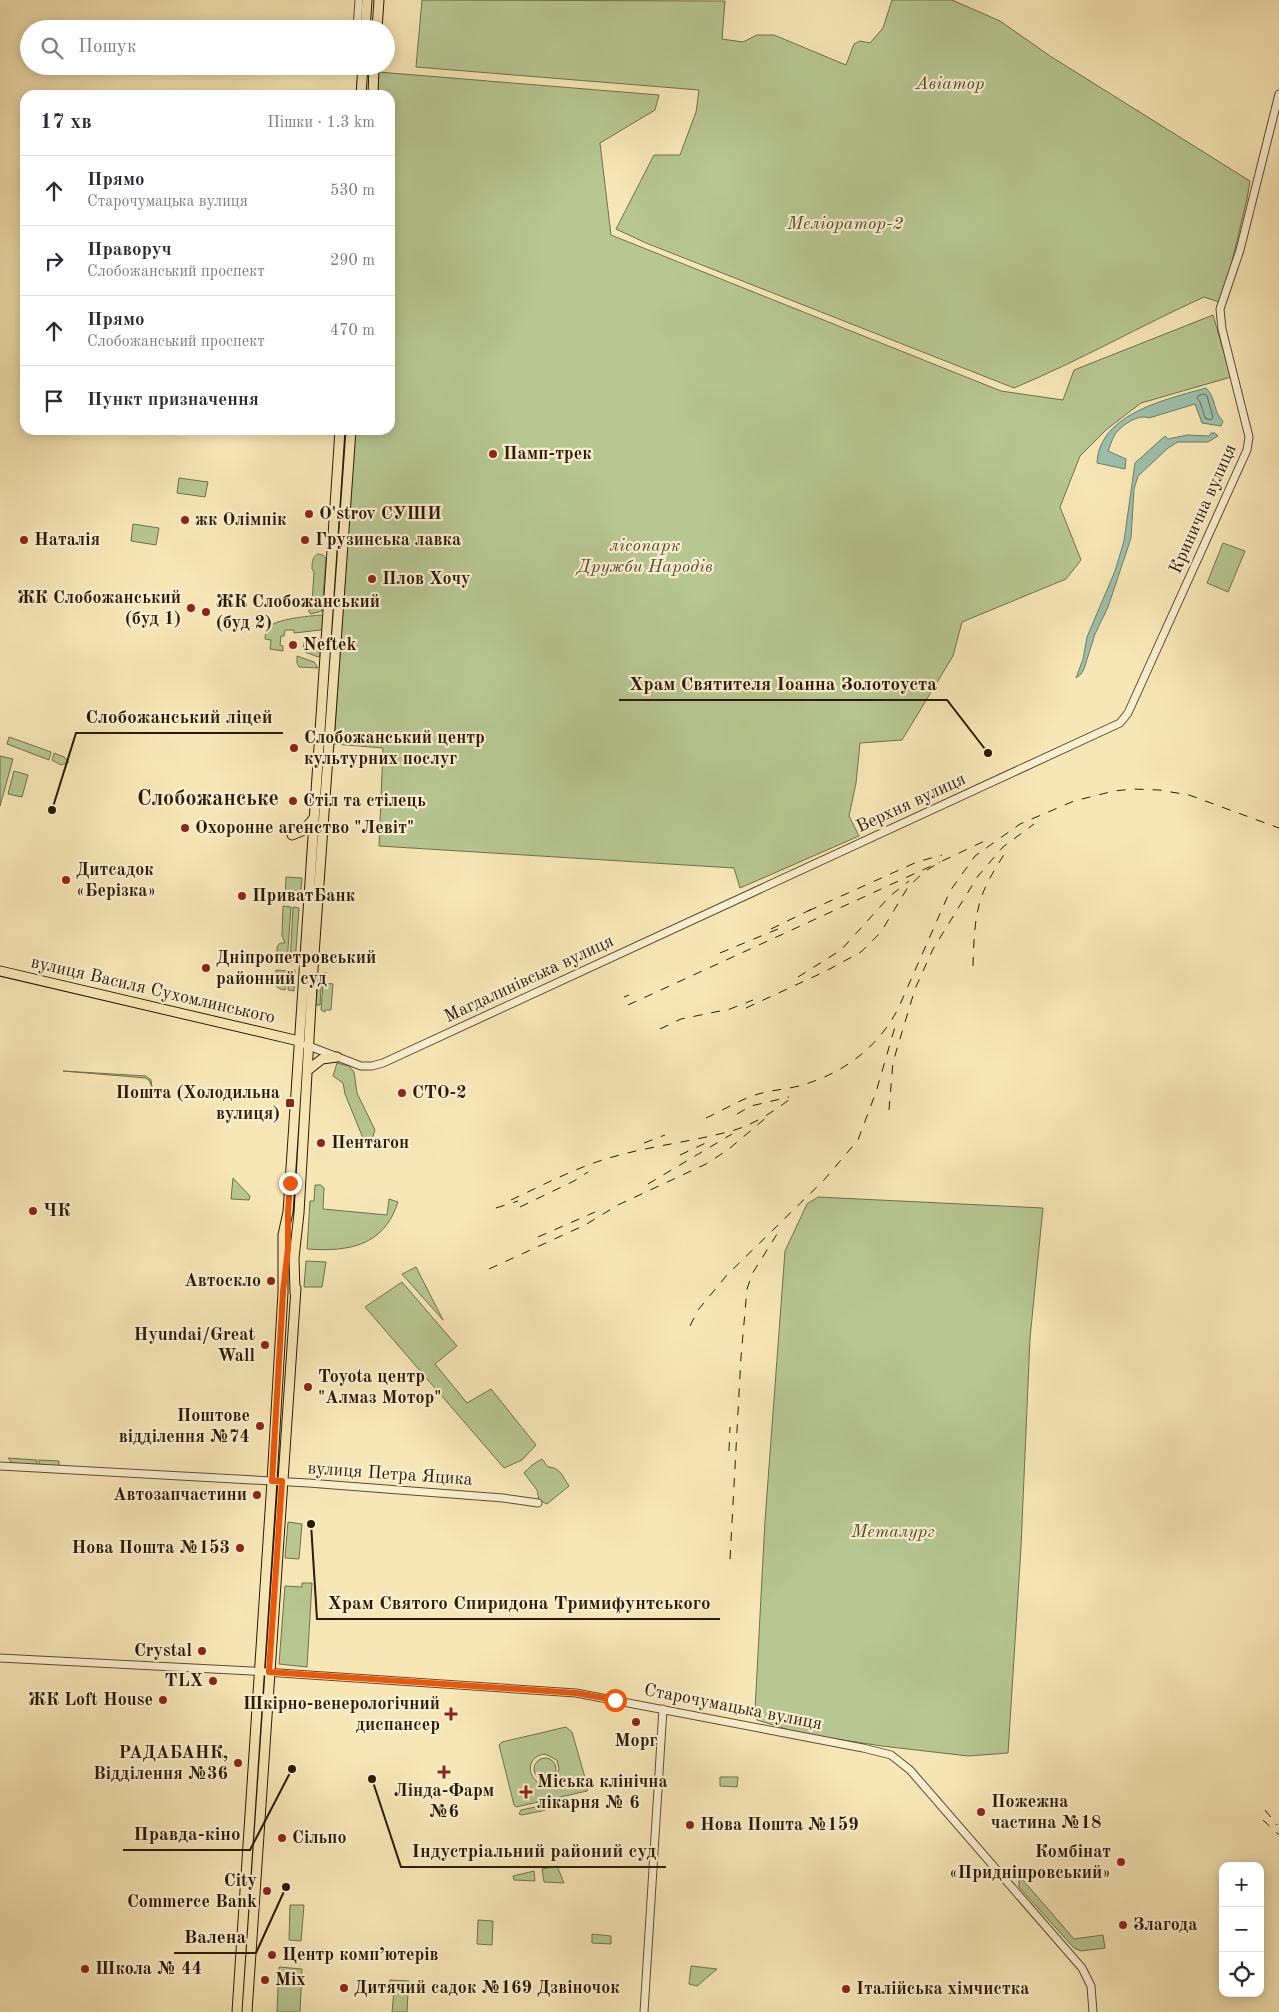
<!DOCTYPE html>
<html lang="uk">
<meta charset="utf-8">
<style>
body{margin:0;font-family:"Old Standard TT",serif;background:#f2f2f3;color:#2b2b33}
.controls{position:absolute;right:15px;bottom:15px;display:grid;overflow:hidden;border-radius:10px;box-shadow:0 2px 12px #0003}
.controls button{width:45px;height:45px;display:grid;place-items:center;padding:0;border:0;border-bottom:1px solid #e1e1e2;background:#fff;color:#2b2b33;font:25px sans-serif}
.stop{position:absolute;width:15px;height:15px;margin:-11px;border:4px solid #ea580c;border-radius:50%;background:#fff}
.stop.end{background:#ea580c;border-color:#fff;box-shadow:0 1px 5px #0008}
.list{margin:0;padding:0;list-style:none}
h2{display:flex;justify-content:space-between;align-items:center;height:65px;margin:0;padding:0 20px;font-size:21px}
h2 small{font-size:16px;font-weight:400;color:#7c7c81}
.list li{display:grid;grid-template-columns:32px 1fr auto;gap:15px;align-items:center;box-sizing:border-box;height:70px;padding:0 20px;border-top:1px solid #e1e1e2}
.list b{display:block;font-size:19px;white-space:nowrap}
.list p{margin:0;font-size:16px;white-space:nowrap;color:#7c7c81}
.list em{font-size:16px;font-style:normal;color:#7c7c81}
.icon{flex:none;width:28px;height:28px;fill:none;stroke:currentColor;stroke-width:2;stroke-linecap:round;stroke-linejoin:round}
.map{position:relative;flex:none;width:1279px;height:2012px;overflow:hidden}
.search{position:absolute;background:#fff;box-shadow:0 2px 12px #0003;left:20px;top:20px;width:375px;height:55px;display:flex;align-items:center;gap:12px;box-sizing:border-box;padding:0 18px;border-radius:28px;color:#7c7c81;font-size:19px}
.panel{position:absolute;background:#fff;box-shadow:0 2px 12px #0003;left:20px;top:90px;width:375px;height:345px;border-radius:15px}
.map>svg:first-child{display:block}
.green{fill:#b7c792;stroke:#71704a;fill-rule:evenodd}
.water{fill:#9dc0ac;stroke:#6f7d68}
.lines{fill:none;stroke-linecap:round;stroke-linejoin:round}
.shore{stroke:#646c57;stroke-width:1}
.minor-casing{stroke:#5e4c2f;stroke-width:9}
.major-casing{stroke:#2b1902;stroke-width:11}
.minor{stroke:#faefd0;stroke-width:7}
.major{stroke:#f8e7b6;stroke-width:9}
.rail{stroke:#2b1902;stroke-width:1;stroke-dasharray:9 9;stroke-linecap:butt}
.route{stroke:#ea580c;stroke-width:6}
.poi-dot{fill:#8f2418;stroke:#faefd0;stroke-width:2}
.labels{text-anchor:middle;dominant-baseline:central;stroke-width:4.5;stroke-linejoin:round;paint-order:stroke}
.park-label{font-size:18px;font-style:italic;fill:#554d2d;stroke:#faefd0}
.poi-label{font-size:18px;font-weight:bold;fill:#2b1902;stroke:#faefd0;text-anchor:start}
.street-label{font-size:18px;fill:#2b1902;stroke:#faefd0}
.district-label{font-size:22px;font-weight:bold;fill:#2b1902;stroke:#faefd0}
.leader{fill:none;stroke:#2b1902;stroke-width:2}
.callout-dot{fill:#2b1902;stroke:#faefd0;stroke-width:2}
.callout-label{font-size:19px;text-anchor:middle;font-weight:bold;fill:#2b1902;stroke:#faefd0;stroke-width:4.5;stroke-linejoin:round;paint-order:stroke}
</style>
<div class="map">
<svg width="1279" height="2012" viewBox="0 0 1279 2012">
<rect width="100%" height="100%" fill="#f8e7b6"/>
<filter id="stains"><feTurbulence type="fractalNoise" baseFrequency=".004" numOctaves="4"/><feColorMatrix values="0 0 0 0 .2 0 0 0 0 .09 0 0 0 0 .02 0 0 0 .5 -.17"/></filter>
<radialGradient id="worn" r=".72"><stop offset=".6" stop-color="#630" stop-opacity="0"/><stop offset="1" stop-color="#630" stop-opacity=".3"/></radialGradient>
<path class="green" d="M422,0L725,1L722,39L743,42L757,35H774L846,65L854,44L860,41L870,43L883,28L892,0H952L1000,21L1050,56L1250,181L1247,199L1222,303L1204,297C1140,326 1079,361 1014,388L646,243L616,229L654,155H680L696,112L699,90L416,67Z
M378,72L659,95L655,110L600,143L611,235L1001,391L1063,400L1074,370L1213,315L1231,377L1141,403L1107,429L1080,456L1060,507L1081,560L1066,579L962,622L953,656L902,740L860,743L856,783L849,816L859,836L740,888L734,868L379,846L383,748L334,744L355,430H390V95H377Z
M179,478L208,482L205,497L177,493Z
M133,524L159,528L156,545L131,541Z
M1223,543L1245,551L1228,592L1207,583Z
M318,554L323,555L326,558L322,611L311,614L309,612V605L312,603L314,572L312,569C312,563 312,557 318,554Z
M321,615L323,616V627L321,630L294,633V630H285L284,636H281L280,645L283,646V651L270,649L271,640L265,639C265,635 266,631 268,628C274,619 309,616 321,615Z
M315,637L320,640V656L318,657L305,652L303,648L305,639Z
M297,656L314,662L318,668L299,667L297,663Z
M9,737L51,752L49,760L7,744Z
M54,753L64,757L69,762L61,765L52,760Z
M0,756L13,759L0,806Z
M14,771L28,775L22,797L8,794Z
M286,877L302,878L300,901L285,902Z
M283,906L291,907L287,963L277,962V947L280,943H285L282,936Z
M293,907L299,908L295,964H290Z
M276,970L287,971L285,990L280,989L276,986Z
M289,970H295L294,991L288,990Z
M322,973L320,1005H316L318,977Z
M324,973H327L326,983L333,984L331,1010H325V1012L321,1010Z
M337,1063L349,1066L354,1072L357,1093L375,1130L372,1139L363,1138L345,1094L343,1083L333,1076Z
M63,1071L146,1076L151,1080L152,1087L149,1080L145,1078Z
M233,1178L250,1196L249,1200L231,1199Z
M315,1185H321L324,1188L323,1209L387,1215L389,1199L398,1202C384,1246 349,1252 307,1249L310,1201H314Z
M818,1197L1043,1208L1030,1338L1021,1547L1008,1753L968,1756L882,1746L803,1734L757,1720L755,1710L765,1521L785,1251L807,1204Z
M306,1261L326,1262L322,1287H304Z
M416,1267L443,1320L402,1274Z
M402,1282L457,1346L435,1364L467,1403L491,1389L536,1445L522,1460L504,1468L365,1307Z
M8,1458L37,1460V1465L12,1463Z
M542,1459L548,1467C560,1467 563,1477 569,1486L547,1504L539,1500L537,1490L524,1473L532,1465Z
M39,1460L59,1461V1466L39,1465Z
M288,1522L302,1524L299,1559L285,1558Z
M302,1583H312L307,1667L279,1664L285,1586L302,1587Z
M566,1727L572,1732L588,1788L587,1791L516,1807L514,1805L499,1745L502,1742ZM545,1754L557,1760L559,1769L554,1781C531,1794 519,1757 545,1754Z
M534 1769a11 11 0 1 1 22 0a11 11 0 1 1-22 0Z
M720,1777H738L737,1787L720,1786Z
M545,1805L548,1807L546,1810L522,1815L519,1814L521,1810Z
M557,1866L564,1883L544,1882L542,1869Z
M534,1871L535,1881L514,1880L513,1876Z
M1019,1879H1022L1074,1939L1103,1935L1105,1948L1081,1951L1074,1948L1019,1887Z
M290,1905H304L301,1941L289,1940Z
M478,1920L493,1921L492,1945L477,1944Z
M592,1934L611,1936V1944L592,1943Z
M691,1966L717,1969L697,1986L689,1984Z
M279,1967L302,1969L300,2012H277Z
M390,1980L409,1981L408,1991L390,1990Z
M394,1991L408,1992L407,2012H392Z"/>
<path class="water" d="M1206,388C1216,397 1213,412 1223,421L1221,426L1202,423L1195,404L1149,418C1138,413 1119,427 1114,436C1112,440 1110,446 1108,451L1126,459L1125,469L1097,463C1099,413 1168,399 1206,388Z
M1211,433H1215L1218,436L1208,442H1178L1168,448L1138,476L1134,489L1131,538L1108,607L1095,634L1084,669L1081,674L1076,678L1083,659L1087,637L1115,571L1124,541L1135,463L1165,436L1168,439L1187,435L1209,436Z"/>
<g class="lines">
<path class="shore" d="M1204,394L1207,396L1213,417L1211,420L1205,418L1200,402L1197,398L1198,396Z"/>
<g class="minor-casing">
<path id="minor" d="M357,29L359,0
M306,1045L361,1066H372L383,1063L1120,723L1128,713L1247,450L1249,437L1222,329L1220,309L1240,250L1279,94
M0,1466L308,1483L503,1498L538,1503
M0,1658L251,1671L576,1693L863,1748L891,1755L910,1770L1082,1968L1091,1986L1093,2012
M644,2012L663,1709"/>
</g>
<g class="major-casing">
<path id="major" d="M365,29L367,0
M377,29L379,0
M361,95L363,66
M373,95L374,66
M292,835L304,830L314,818
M0,971L299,1041
M308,1070L322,1059L337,1057
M295,1293L294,1258L299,1213L313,969L351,430
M237,2012L272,1481L283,1292V1235L288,1212L290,1183L340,430
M247,2012L296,1288"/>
</g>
<use href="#minor" class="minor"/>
<use href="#major" class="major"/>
<path class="rail" d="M808,911L917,862L942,855
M771,929L814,908
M720,953L778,929
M973,966C974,938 974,909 987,884C992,873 999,863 1005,853
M798,977L841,950L890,896L909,881
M624,997L629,995
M628,1005L940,862
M746,1008L824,972L861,952L881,932L908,887L924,872L940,862L991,838
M660,1029L681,1019L730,1009L753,1000
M889,1110L893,1062L915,989L933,949L978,876L1003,847L1034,824
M737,1114L751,1106L789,1097
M706,1118C724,1110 742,1098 762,1093C774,1090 787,1089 799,1086C842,1074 877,1049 898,1009L950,891L975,856L1020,824L1074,801L1114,791L1133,789L1159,790L1189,795L1279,828
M644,1143L665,1135
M680,1155L710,1141
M648,1184L732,1134
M511,1200C543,1185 575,1168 609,1158C649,1146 691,1142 731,1131C754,1125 776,1110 794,1096
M520,1207L574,1181L588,1172
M496,1208L518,1201
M538,1237L595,1212
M489,1269L585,1225L618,1205L706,1164L729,1149L768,1116
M690,1326L698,1310L727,1275L824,1180L858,1140L876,1092L897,1020
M729,1451L730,1427
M730,1559L741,1357L747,1289L752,1274L779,1231
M1265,1810L1277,1825
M1263,1820L1279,1835"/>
</g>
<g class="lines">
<path class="route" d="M290,1183L288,1212V1248L283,1292L272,1481H282L269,1672L576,1693L615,1700"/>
</g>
<g class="poi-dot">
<circle cx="493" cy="454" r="5"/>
<circle cx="309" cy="514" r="5"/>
<circle cx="185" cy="520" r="5"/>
<circle cx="24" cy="540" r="5"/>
<circle cx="305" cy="540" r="5"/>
<circle cx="372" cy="579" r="5"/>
<circle cx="191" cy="608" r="5"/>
<circle cx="206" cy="612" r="5"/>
<circle cx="293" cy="645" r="5"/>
<circle cx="294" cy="748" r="5"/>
<circle cx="293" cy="801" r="5"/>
<circle cx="185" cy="828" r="5"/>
<circle cx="66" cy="880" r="5"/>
<circle cx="242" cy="896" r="5"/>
<circle cx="206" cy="968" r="5"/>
<circle cx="402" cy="1093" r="5"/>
<rect x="285" y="1098" width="10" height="10" rx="2.5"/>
<circle cx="321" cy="1143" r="5"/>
<circle cx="33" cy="1211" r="5"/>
<circle cx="271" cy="1281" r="5"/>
<circle cx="265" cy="1345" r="5"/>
<circle cx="308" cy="1387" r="5"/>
<circle cx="260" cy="1426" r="5"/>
<circle cx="257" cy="1495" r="5"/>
<circle cx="240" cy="1548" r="5"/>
<circle cx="202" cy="1651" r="5"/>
<circle cx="213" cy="1681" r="5"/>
<circle cx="163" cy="1700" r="5"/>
<path d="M448.5 1706.5h5v5h5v5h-5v5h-5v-5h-5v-5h5z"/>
<circle cx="636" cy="1722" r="5"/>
<circle cx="238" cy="1763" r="5"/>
<path d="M441.5 1764.5h5v5h5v5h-5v5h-5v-5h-5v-5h5z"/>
<path d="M523.5 1784.5h5v5h5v5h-5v5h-5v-5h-5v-5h5z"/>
<circle cx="981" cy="1812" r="5"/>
<circle cx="690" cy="1825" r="5"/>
<circle cx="282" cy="1838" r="5"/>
<circle cx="1121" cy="1862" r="5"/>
<circle cx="267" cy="1891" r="5"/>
<circle cx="1123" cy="1925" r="5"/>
<circle cx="272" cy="1955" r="5"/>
<circle cx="85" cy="1969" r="5"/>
<circle cx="265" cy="1980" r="5"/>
<circle cx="344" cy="1988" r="5"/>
<circle cx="846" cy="1989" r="5"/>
</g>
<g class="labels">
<g class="park-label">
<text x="950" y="84">Авіатор</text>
<text x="845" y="224">Меліоратор-2</text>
<text x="645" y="546">лісопарк<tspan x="645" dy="21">Дружби Народів</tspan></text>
<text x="893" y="1532">Металург</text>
</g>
<g class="poi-label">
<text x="503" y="454">Памп-трек</text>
<text x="319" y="514">O'strov СУШИ</text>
<text x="195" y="520">жк Олімпік</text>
<text x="34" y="540">Наталія</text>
<text x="315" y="540">Грузинська лавка</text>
<text x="382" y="579">Плов Хочу</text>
<text x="181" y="598" text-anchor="end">ЖК Слобожанський<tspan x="181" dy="21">(буд 1)</tspan></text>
<text x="216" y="602">ЖК Слобожанський<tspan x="216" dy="21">(буд 2)</tspan></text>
<text x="303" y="645">Neftek</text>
<text x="304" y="738">Слобожанський центр<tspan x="304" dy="21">культурних послуг</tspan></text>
<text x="303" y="801">Стіл та стілець</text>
<text x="195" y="828">Охоронне агенство "Левіт"</text>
<text x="76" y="870">Дитсадок<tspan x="76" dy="21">«Берізка»</tspan></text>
<text x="252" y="896">ПриватБанк</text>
<text x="216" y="958">Дніпропетровський<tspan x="216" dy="21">районний суд</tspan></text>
<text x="280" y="1093" text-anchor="end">Пошта (Холодильна<tspan x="280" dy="21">вулиця)</tspan></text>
<text x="412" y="1093">СТО-2</text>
<text x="331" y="1143">Пентагон</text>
<text x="43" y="1211">ЧК</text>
<text x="261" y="1281" text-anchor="end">Автоскло</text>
<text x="255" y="1335" text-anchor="end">Hyundai/Great<tspan x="255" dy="21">Wall</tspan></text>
<text x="318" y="1377">Toyota центр<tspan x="318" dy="21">"Алмаз Мотор"</tspan></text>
<text x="250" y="1416" text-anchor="end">Поштове<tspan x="250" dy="21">відділення №74</tspan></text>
<text x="247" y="1495" text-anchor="end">Автозапчастини</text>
<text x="230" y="1548" text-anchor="end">Нова Пошта №153</text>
<text x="192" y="1651" text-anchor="end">Crystal</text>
<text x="203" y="1681" text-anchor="end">TLX</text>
<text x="153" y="1700" text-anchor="end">ЖК Loft House</text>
<text x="440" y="1704" text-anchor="end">Шкірно-венерологічний<tspan x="440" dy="21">диспансер</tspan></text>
<text x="636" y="1741" text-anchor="middle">Морг</text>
<text x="228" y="1753" text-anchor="end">РАДАБАНК,<tspan x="228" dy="21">Відділення №36</tspan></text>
<text x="537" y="1782">Міська клінічна<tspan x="537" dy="21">лікарня № 6</tspan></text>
<text x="444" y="1791" text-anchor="middle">Лінда-Фарм<tspan x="444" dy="21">№6</tspan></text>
<text x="991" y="1802">Пожежна<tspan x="991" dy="21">частина №18</tspan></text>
<text x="700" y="1825">Нова Пошта №159</text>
<text x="292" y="1838">Сільпо</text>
<text x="1111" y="1852" text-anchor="end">Комбінат<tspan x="1111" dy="21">«Придніпровський»</tspan></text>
<text x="257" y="1881" text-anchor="end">City<tspan x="257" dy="21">Commerce Bank</tspan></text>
<text x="1133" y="1925">Злагода</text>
<text x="282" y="1955">Центр комп’ютерів</text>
<text x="95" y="1969">Школа № 44</text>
<text x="275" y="1980">Mix</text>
<text x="354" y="1988">Дитячий садок №169 Дзвіночок</text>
<text x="856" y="1989">Італійська хімчистка</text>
</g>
<g class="street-label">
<text transform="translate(1203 509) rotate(-66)">Кринична вулиця</text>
<text transform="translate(911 803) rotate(-25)">Верхня вулиця</text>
<text transform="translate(529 979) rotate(-25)">Магдалинівська вулиця</text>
<text transform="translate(153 990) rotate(13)">вулиця Василя Сухомлинського</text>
<text transform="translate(390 1474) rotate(4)">вулиця Петра Яцика</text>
<text transform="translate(733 1707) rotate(11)">Старочумацька вулиця</text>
</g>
<g class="district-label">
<text x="208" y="799">Слобожанське</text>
</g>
</g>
<path class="leader" d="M988 753L947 700H619M52 810L76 733H283M311 1524L317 1619H720M292 1769L250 1850H123M372 1779L401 1867H666M286 1887L256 1953H174"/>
<g class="callout-dot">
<circle cx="988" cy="753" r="5"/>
<circle cx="52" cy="810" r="5"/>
<circle cx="311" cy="1524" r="5"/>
<circle cx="292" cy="1769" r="5"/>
<circle cx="372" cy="1779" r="5"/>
<circle cx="286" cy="1887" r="5"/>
</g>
<g class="callout-label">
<text x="783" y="690">Храм Святителя Іоанна Золотоуста</text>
<text x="179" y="723">Слобожанський ліцей</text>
<text x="519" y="1609">Храм Святого Спиридона Тримифунтського</text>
<text x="187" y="1840">Правда-кіно</text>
<text x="534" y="1857">Індустріальний районий суд</text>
<text x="215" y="1943">Валена</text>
</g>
<rect width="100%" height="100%" filter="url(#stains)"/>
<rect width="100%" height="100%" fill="url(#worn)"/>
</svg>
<div class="controls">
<button>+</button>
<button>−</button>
<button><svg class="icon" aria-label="locate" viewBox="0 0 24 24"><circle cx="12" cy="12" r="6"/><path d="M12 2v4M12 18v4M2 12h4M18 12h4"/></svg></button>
</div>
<div class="stop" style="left:615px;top:1700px"></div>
<div class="stop end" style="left:290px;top:1183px"></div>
<div class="search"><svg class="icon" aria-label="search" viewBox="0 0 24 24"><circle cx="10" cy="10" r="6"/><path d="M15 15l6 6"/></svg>Пошук</div>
<section class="panel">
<h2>17 хв<small>Пішки · 1.3 km</small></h2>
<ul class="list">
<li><svg class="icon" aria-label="ahead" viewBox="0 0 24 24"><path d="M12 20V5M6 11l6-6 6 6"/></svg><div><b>Прямо</b><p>Старочумацька вулиця</p></div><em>530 m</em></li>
<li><svg class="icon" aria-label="right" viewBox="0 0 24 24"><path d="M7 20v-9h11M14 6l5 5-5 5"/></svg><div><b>Праворуч</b><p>Слобожанський проспект</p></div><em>290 m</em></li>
<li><svg class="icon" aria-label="ahead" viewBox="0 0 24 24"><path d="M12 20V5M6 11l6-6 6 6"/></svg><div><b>Прямо</b><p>Слобожанський проспект</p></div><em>470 m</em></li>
<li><svg class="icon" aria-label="arrive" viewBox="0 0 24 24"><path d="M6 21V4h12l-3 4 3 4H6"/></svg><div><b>Пункт призначення</b></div></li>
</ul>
</section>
</div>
